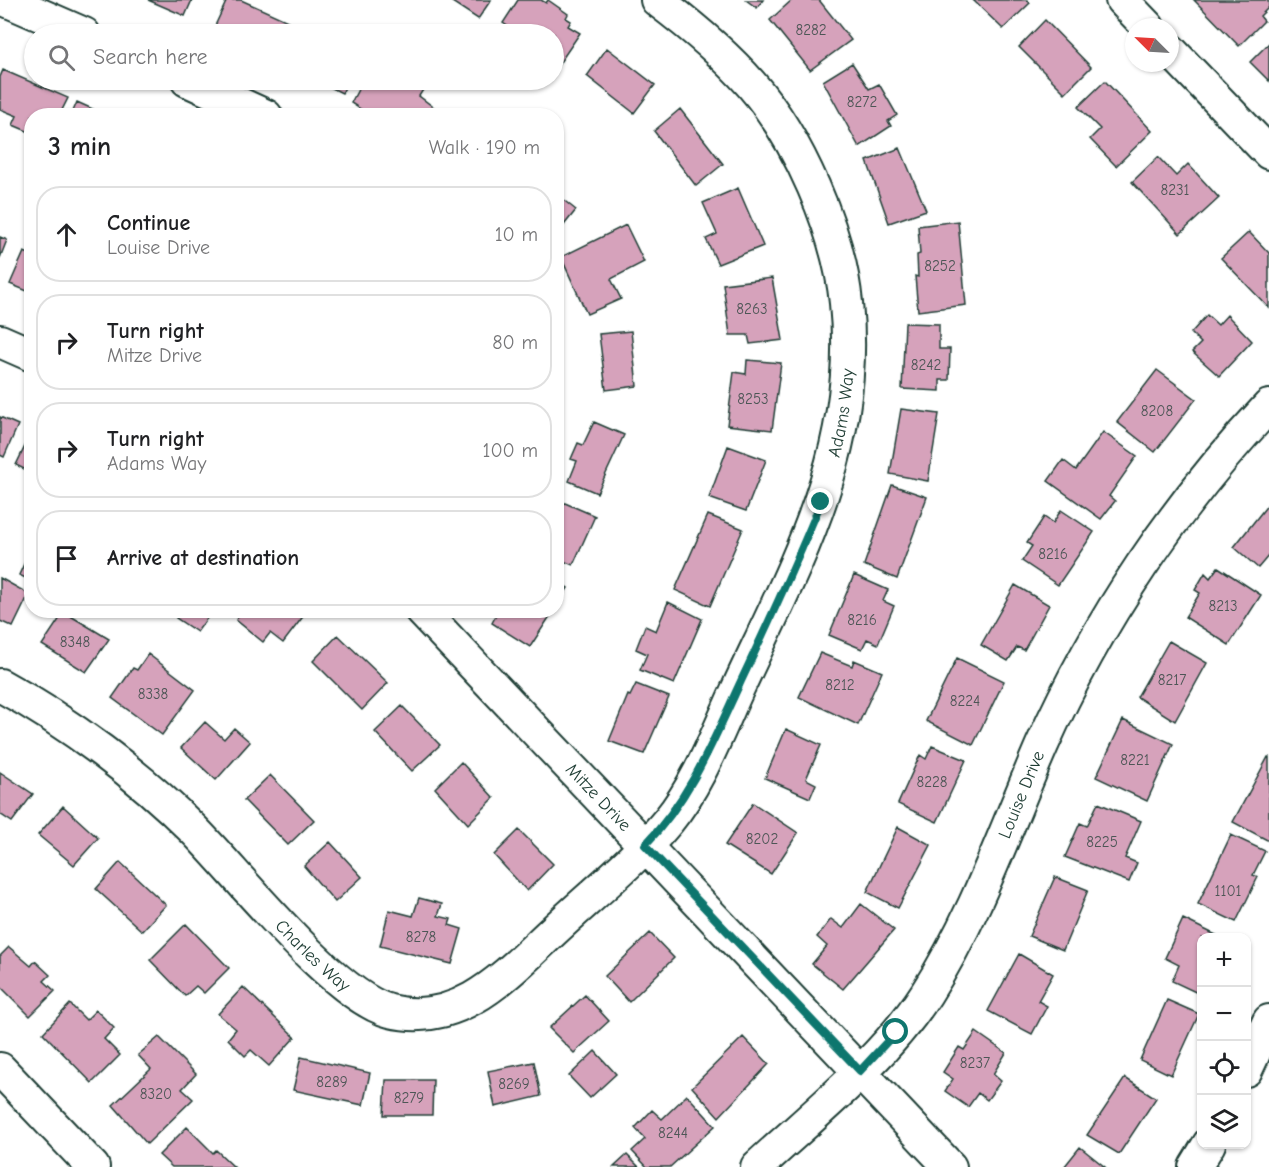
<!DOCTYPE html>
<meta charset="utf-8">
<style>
body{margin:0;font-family:"Comic Neue",sans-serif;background:#f6f6f6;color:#202124}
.controls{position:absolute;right:18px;bottom:18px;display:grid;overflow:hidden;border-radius:12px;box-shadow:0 2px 4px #0004}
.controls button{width:54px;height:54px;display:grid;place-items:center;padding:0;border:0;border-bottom:2px solid #e0e0e0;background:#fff;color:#202124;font:30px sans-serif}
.compass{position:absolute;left:1125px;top:18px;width:54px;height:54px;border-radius:50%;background:#fff;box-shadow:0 2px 4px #0004;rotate:294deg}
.stop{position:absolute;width:18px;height:18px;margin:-14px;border:4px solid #0f766e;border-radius:50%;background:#fff}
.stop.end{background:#0f766e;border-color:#fff;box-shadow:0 2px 6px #0008}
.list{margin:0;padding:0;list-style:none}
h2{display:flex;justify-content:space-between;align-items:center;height:78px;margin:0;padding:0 24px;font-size:26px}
h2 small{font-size:20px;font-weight:400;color:#757577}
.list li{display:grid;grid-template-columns:39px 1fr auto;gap:18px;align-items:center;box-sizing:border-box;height:96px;margin:0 12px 12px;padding:0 12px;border:2px solid #e0e0e0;border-radius:24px}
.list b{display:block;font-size:22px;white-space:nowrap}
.list p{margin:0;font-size:20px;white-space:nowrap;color:#757577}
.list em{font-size:20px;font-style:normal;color:#757577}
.icon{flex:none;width:33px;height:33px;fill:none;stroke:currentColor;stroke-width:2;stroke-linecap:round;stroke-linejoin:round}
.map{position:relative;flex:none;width:1269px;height:1167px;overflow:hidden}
.search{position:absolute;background:#fff;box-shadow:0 2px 4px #0004;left:24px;top:24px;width:540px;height:66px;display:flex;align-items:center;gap:15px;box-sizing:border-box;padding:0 21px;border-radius:33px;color:#757577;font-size:22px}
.panel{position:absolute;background:#fff;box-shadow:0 2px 4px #0004;left:24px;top:108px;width:540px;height:510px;border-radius:24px}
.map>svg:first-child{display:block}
.building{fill:#d6a2bb;stroke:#1f3d34;stroke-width:1.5}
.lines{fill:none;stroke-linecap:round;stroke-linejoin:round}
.street-casing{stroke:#1f3d34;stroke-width:36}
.street{stroke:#fff;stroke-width:32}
.route{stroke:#0f766e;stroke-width:8}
.labels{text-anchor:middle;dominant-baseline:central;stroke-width:4.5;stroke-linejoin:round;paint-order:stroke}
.number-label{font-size:15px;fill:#4d5656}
.street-label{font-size:18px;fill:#1f3d34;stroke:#fff}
</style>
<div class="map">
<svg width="1269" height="1167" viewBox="0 0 1269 1167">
<rect width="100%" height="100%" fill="#fff"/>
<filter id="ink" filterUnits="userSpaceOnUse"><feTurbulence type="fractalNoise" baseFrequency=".0167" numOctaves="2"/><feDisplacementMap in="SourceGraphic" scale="12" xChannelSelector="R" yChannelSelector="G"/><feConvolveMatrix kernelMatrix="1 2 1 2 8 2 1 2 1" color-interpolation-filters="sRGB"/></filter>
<g filter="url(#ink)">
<path class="building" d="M148,0H192L185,16Z
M227,0H241L290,22L284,34H223L213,30Z
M449,0H491L478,19Z
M518,0H541L546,3L548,0L568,14L566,18L571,21L568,26L580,33L554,71V34H519L503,23Z
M746,0H763L757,8Z
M792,0H819L851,40L810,70L770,20Z
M973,0H1027L1030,3L1003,29Z
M1194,0H1268L1269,7L1260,16L1264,21L1239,46Z
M1045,20L1091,67L1065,93L1019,47Z
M1269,43V81L1250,62Z
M607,48L655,85L634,113L587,76Z
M852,63L869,89L879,84L897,115L888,121L891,126L859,147L823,81Z
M3,70L68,98L59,116H32V133L13,125L17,116L0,109V77Z
M316,80H349L342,93Z
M363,80H415L426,85L419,96L440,112L438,116H371L351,103Z
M1105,81L1152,131L1116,166L1090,139L1100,129L1078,107Z
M77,102L108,116H71Z
M680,109L723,164L696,186L654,131Z
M900,148L926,210L889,223L867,161Z
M1158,157L1176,176L1188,164L1219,198L1180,234L1132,182Z
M738,188L763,246L718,264L706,239L717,234L703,203Z
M556,194L576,210L556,235Z
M958,221L966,305L918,311L915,276L918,277L917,255L920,254L918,226Z
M626,225L644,262L611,279L621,299L587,314L561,257Z
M1249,232L1269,253V308L1221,258Z
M0,237L7,240L0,258Z
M24,252L32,255V293L10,284Z
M772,278L783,340L750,344L748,335H730L723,284Z
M1207,315L1218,325L1227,315L1252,341L1219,376L1192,352L1201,343L1191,333Z
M905,323L939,324V349H950L949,380H940V391L902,389Z
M631,331L637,386L606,390L599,334Z
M747,360L781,363L772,430L727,425L734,372L746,374Z
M1157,370L1196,399L1155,452L1117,422Z
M901,409L939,414L928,481L890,474Z
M0,417L18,425L4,457L0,455Z
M594,422L624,435L597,493L569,481L577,461L571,459L578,443L583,445Z
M1103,432L1137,456L1109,496L1115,501L1101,519L1048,481L1063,460L1076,470Z
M31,434H32V473L16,465Z
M728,446L766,460L746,511L709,498Z
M892,485L927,497L897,579L864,565Z
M558,500L595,516L573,565L556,558Z
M1269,503V555L1258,568L1234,547Z
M1061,510L1094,532L1058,585L1022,561L1032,546L1027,543L1044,517L1053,523Z
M708,515L743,529L710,606L675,590Z
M30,551L32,552V581L19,575Z
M1218,567L1261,595L1229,645L1185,617L1200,593L1195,590L1205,573L1210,578Z
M854,575L888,590L883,601L894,606L878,644L867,639L862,649L829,635Z
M0,578L29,594L13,627L0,621Z
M556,580L568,588L556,606Z
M1015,585L1049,605L1024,650L1017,647L1008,661L981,645Z
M668,602L702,619L674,684L640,670L647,654L636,649L645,626L656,631Z
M181,610H213L197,632L176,618Z
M242,610H301L305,614L283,643L270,633L263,642L236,620Z
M499,610H554L530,647L492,623Z
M64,612L109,639L86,672L42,645Z
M338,635L388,683L362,710L313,661Z
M1169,641L1207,663L1175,721L1137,697Z
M820,653L852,666L854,660L882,672L858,725L799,697Z
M148,654L195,690L162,735L112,698L133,668L137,670Z
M957,658L1004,681L973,745L926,721Z
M636,684L669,697L644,754L609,741L628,695L630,696Z
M402,706L440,745L412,771L375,732Z
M1123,720L1173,744L1147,801L1096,777Z
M205,722L224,739L234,728L250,742L216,780L181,748Z
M786,729L821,745L806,779L816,784L810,798L765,778Z
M932,746L966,760L937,822L898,804L920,755L926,759Z
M1268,757H1269V841L1233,822Z
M461,762L494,798L468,824L435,788Z
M0,772L33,794L12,822L0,814Z
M270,775L314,820L288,845L244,800Z
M753,803L798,833L771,874L725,845Z
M1098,803L1141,821L1125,858L1137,863L1129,882L1065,857L1080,823L1087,826Z
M63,806L98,838L74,865L38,835Z
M898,827L931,845L898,908L867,892Z
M519,830L553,864L527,891L494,855Z
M1231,835L1265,851L1253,875L1258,877L1236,922L1198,904Z
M330,842L362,877L335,902L304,866Z
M120,862L166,905L142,931L96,889Z
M1055,877L1088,890L1063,950L1029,936Z
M419,898L442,904L438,916L451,919L449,925L462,929L452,964L380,946L389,910L413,916Z
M861,904L894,930L843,989L812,964L827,946L817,937L831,919L843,928Z
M1183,919L1222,938H1202V995L1172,981L1179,965L1165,958Z
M186,924L229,968L204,993L196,986L185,996L150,960Z
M650,933L674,958L629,1002L605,976Z
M9,947L31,966L35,961L50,975L44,981L55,991L30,1016L0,986V956Z
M1019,954L1053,974L1038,1001L1047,1006L1032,1034L988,1011Z
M243,987L295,1037L269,1066L251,1050L245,1056L228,1039L236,1029L218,1014Z
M585,995L609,1021L574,1053L549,1028Z
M1167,1000L1199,1014L1171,1075L1140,1060Z
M70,1004L86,1020L96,1010L114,1028L104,1039L120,1055L92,1083L43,1033Z
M976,1032L1006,1053L993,1074L1001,1081L987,1100L978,1093L968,1107L945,1091L953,1079L943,1072L959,1047L964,1050Z
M159,1037L196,1074L182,1089L193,1099L147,1144L113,1105L151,1069L138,1055Z
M743,1037L769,1064L719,1117L692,1087Z
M595,1051L616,1074L590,1098L569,1076Z
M301,1057L370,1073L363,1105L293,1090Z
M534,1062L541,1096L495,1107L488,1071Z
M1125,1078L1156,1098L1119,1154L1087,1135Z
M386,1080H433L432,1115H384Z
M687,1095L715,1126L670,1167H647L632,1151L645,1139L635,1128L652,1110L662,1119Z
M187,1127L213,1153L216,1150L234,1167H172L159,1155Z
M1080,1147L1105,1167H1064Z
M627,1155L639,1167H614Z"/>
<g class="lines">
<g class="street-casing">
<g id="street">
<path d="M6,0L84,34"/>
<path d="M1122,0L1148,27"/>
<path d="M1170,50L1269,153"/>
<path d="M187,80L266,116"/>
<path d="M0,341L32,355"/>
<path id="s1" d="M421,610L950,1167"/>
<path id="s2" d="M0,685C68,722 139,775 194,830C238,874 334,997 390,1011C459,1028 506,975 551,933C590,896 634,862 668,821C700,782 718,731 739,686C797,561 861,447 846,303C839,231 798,138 751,84C723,52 690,25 657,0"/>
<path d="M0,1069L93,1167"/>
<path d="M1246,1070L1269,1021"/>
<path id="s3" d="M757,1167C814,1114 884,1059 926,994C976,916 1005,830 1042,745C1097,621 1176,504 1269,406"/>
<path d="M1195,1167L1209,1144"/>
</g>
</g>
<use href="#street" class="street"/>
</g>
</g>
<g class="lines" filter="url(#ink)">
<path class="route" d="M821,502C796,563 769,622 741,681C713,741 691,797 645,845L860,1071L896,1032"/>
</g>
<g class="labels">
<g class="number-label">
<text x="811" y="30">8282</text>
<text x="862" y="102">8272</text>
<text x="1175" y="190">8231</text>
<text x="940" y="266">8252</text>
<text x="752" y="309">8263</text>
<text x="926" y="365">8242</text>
<text x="753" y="399">8253</text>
<text x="1157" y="411">8208</text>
<text x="1053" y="554">8216</text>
<text x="1223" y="606">8213</text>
<text x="862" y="620">8216</text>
<text x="75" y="642">8348</text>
<text x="1172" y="680">8217</text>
<text x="840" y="685">8212</text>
<text x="153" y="694">8338</text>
<text x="965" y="701">8224</text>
<text x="1135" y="760">8221</text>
<text x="932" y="782">8228</text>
<text x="762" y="839">8202</text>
<text x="1102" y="842">8225</text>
<text x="1228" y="891">1101</text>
<text x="421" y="937">8278</text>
<text x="975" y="1063">8237</text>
<text x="332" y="1082">8289</text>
<text x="514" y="1084">8269</text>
<text x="156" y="1094">8320</text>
<text x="409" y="1098">8279</text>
<text x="673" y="1133">8244</text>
</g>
<g class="street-label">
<text stroke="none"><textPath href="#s2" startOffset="1308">Adams Way</textPath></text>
<text stroke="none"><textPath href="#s3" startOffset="464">Louise Drive</textPath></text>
<text stroke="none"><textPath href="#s1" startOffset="258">Mitze Drive</textPath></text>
<text stroke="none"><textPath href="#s2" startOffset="416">Charles Way</textPath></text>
</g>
</g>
</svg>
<div class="controls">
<button>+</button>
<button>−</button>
<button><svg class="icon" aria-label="locate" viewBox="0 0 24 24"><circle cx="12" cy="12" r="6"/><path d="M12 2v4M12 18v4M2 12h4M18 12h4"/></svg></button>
<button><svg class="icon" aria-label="layers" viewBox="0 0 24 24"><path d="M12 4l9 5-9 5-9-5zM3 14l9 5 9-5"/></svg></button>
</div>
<svg class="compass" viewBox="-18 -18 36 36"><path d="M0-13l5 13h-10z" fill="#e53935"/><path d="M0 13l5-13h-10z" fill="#757577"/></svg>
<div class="stop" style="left:896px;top:1032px"></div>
<div class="stop end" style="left:821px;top:502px"></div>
<div class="search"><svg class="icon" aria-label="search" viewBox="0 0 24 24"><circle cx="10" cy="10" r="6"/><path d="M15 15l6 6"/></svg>Search here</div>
<section class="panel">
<h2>3 min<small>Walk · 190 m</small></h2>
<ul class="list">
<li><svg class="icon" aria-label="ahead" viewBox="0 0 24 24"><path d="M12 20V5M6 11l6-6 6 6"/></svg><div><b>Continue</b><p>Louise Drive</p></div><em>10 m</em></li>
<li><svg class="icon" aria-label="right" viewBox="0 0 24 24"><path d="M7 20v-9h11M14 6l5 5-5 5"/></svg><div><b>Turn right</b><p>Mitze Drive</p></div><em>80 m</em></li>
<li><svg class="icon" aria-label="right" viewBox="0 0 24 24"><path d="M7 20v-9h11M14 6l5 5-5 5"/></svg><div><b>Turn right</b><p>Adams Way</p></div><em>100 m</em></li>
<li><svg class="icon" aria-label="arrive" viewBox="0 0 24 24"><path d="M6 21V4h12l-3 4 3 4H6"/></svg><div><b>Arrive at destination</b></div></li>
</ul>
</section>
</div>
